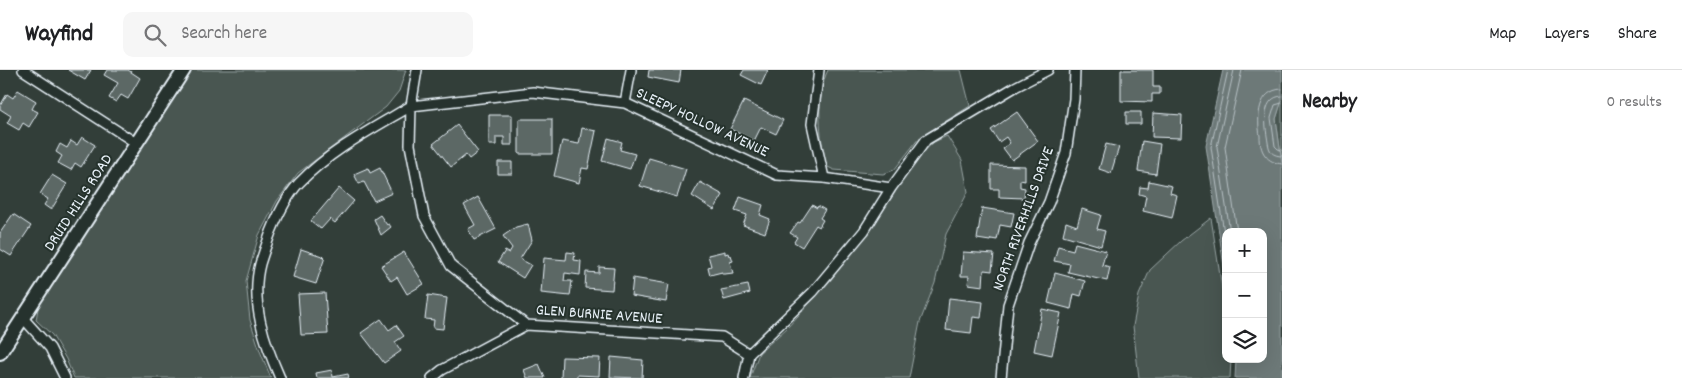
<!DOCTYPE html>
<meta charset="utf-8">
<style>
body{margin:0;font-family:Dekko,sans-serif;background:#f6f6f6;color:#202124}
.controls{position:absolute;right:15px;bottom:15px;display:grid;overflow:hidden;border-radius:10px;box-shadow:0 5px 20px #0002}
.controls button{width:45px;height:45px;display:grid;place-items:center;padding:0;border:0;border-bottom:1px solid #e0e0e0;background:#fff;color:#202124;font:25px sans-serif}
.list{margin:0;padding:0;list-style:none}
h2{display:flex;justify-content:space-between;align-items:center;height:65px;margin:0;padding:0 20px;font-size:21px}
h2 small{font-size:16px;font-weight:400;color:#757577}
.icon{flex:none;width:28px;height:28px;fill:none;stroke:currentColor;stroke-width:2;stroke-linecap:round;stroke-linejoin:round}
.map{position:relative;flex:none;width:1282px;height:308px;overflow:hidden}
header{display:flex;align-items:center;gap:30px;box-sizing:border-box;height:70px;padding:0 25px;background:#fff;border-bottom:1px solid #e0e0e0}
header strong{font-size:24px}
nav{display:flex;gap:28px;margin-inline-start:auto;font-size:18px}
.search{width:350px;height:45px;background:#f6f6f6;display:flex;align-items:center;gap:12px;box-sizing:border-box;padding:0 18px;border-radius:10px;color:#757577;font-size:19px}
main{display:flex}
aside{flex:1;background:#fff}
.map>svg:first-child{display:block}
.green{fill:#495651;stroke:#98a4a4}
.water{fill:#6d7978;stroke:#9ea9ab}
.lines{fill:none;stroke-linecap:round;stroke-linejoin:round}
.shore{stroke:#b7c1c5;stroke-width:1}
.building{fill:#5c6865;stroke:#e8f1f8}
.street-casing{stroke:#e8f1f8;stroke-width:12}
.secondary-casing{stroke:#e8f1f8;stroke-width:16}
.street{stroke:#26332d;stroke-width:9}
.secondary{stroke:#26332d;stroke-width:12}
.labels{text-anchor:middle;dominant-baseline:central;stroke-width:4;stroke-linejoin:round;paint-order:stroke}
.street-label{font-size:16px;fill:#e8f1f8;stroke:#26332d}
</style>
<header>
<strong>Wayfind</strong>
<div class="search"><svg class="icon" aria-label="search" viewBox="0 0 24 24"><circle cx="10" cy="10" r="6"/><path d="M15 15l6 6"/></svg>Search here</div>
<nav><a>Map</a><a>Layers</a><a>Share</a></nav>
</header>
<main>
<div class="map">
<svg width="1282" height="308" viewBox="0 0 1282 308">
<rect width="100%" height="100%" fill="#323e39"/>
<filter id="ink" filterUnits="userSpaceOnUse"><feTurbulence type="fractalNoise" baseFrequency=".02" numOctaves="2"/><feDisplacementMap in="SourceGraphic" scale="10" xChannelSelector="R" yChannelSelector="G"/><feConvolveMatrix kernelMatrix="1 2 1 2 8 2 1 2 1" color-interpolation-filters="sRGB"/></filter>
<g filter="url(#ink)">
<path class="green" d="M189,0H406L399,21L386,37L298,103L277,131L259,165L246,211L250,250L260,281L271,308H74L66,289L52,265L36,250L39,233Z
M828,0H961L970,36L919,68L894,100L883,104L834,100L826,96C820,68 815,26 828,0Z
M1282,30V93L1276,49Z
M947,66L962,90L968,122L946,164L935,213L920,252L909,308H750L759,283L787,258L829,212L874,155L911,97L921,84L934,72Z
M1211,148L1226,243V289H1231L1230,308H1139L1133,256L1139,225L1150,200L1181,171Z"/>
<path class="water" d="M1223,0H1282V30L1276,49L1282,93V308H1235L1236,289H1263V162H1226V210L1206,76Z"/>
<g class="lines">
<path class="shore" d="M1282,19C1257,20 1257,48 1260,66C1260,73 1261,80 1265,85C1269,91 1275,93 1282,94
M1282,26C1262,27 1265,52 1267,66C1268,71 1268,77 1271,82C1274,85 1278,86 1282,86
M1282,33L1275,35L1271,48L1275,76L1278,79L1282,80
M1230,162L1217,77L1234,0
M1237,162L1225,77L1242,0
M1226,176L1211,77L1228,0"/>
</g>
<path class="building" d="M68,0H91L85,10Z
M107,0H128L140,8L128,29L121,25L116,32L109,28L118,13L104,5Z
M649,0H681L679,13L648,7Z
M744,0H768L761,15L741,5Z
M1121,0H1153V17H1160V24H1152V32L1121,31Z
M18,20L36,31L32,39L38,42L29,57L23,53L19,60L7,53L11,46L0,39V36L7,24L13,28Z
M744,31L783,50L776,64L761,57L754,71L730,59Z
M1017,42L1038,71L1012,90L1003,78L1010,73L1006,67L999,72L991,60Z
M1126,42H1141V54H1126Z
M1153,43L1182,45L1181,68L1152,67Z
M489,45H512V75H504V67H496V75H489Z
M519,49H552V84H519Z
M457,55L478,82L469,89L466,85L451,97L433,74Z
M582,58L596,61L588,99L582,98L579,113L554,106L562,71L579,74Z
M82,67L95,75L81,97L75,93L71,100L58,93L62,86L56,82L60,74L67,78L71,71L77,75Z
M608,68L622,72L620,80L635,84L630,99L602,91Z
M1142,71L1160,74L1156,104L1138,101Z
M1106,74L1119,77L1111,103L1099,99Z
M649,88L686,99L677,127L640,116Z
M498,92H512V104H498Z
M991,95L1025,96V111L1020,110V117L1025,118L1024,128L999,127V119H991Z
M368,98L370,103L380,98L392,123L374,131L364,112L359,114L354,104Z
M52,105L67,114L51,140L44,135L48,129L40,124Z
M1149,111L1172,116L1170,123L1177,125L1172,148L1143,141L1146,126L1139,124L1140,117L1148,118Z
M700,112L723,125L714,140L692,126Z
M339,118L354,131L335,153L330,149L321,159L311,151Z
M478,127L496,159L474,170L468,159L475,155L464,135Z
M740,127L763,135L760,145L770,149L765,163L743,155L747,145L735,141Z
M812,135L817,138L818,136L825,140L820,148L823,150L819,157L816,155L802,177L794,172L797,167L790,163L798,152L800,153Z
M982,138L1014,143L1011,157L1000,155L997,170L991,169L990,171L977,169Z
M1082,139L1101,145L1097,159L1105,161L1101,176L1063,165L1066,152L1077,156Z
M13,144L31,156L11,186L0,179V163Z
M380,145L387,155L389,154L391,157L381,165L374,149Z
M528,154L532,170L520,189L531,195L523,208L498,192L505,181L509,183L512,178L503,166L516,157Z
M1075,173L1106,181L1102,195L1110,197L1107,211L1068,202L1070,194L1054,191L1058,176L1073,180Z
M301,179L325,187L316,214L293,207Z
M725,181V184L728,183L729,186L731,185L733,191L730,192L733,203L725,204H722V202L710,205L708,197L711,196L708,185Z
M404,182L424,214L407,224L397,207L391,211L381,196Z
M567,182L575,183L574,190L581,191L580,205L565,203L564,211H572L570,226L541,223L544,188L566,190Z
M963,182L994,184L992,201L984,200L983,216L968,214L969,206H961Z
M599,197L614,198L612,220L585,218L586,202L599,203Z
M1055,203L1085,211L1081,226L1074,224L1071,239L1048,233Z
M633,208L669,214L666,232L631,226Z
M748,215L750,223L724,230L721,220Z
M325,223L328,264L301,265L298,224Z
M428,225L447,228L443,259L433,258L434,250L425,249Z
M949,228L983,232L981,248L973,247L971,263L946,260Z
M1042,239L1061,243L1052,285L1034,281Z
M381,249L389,260L396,255L404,266L395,272L401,281L384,293L361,263Z
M562,287L600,288L599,306L577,305V308H561Z
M611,287L643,290L642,308L610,307Z
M539,294L545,308H527L524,300Z
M332,300L333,307L348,304L349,308H317L316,303Z"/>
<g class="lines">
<g class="street-casing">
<path id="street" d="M23,0L136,73
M819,0L812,54L824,108
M625,33L631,0
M23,248L50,278L65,308
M749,284L722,267L526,255L451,196L424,146L410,75L411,36L533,22L625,33L777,105L824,108L891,118
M280,308C265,274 250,232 260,194C263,184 267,173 271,162C278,145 286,127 299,113C331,80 372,59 411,36L417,0
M432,308L442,300L526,255
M744,308L749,284L813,222L864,161L891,118L926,70L1015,17L1048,0
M1001,308L1008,235L1029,173L1049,132L1066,83L1074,29L1075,0"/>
</g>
<g class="secondary-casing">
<path id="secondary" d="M0,283L184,0"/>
</g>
<use href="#street" class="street"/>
<use href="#secondary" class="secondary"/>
</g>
</g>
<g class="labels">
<g class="street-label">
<text transform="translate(702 53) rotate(25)">SLEEPY HOLLOW AVENUE</text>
<text transform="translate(79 133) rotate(-57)">DRUID HILLS ROAD</text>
<text transform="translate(1024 149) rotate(-70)">NORTH RIVERHILLS DRIVE</text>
<text transform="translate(599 245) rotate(4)">GLEN BURNIE AVENUE</text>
</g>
</g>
</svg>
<div class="controls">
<button>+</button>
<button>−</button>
<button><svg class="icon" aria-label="layers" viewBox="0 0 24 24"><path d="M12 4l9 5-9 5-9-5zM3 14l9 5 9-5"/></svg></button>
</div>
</div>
<aside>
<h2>Nearby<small>0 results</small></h2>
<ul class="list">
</ul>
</aside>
</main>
